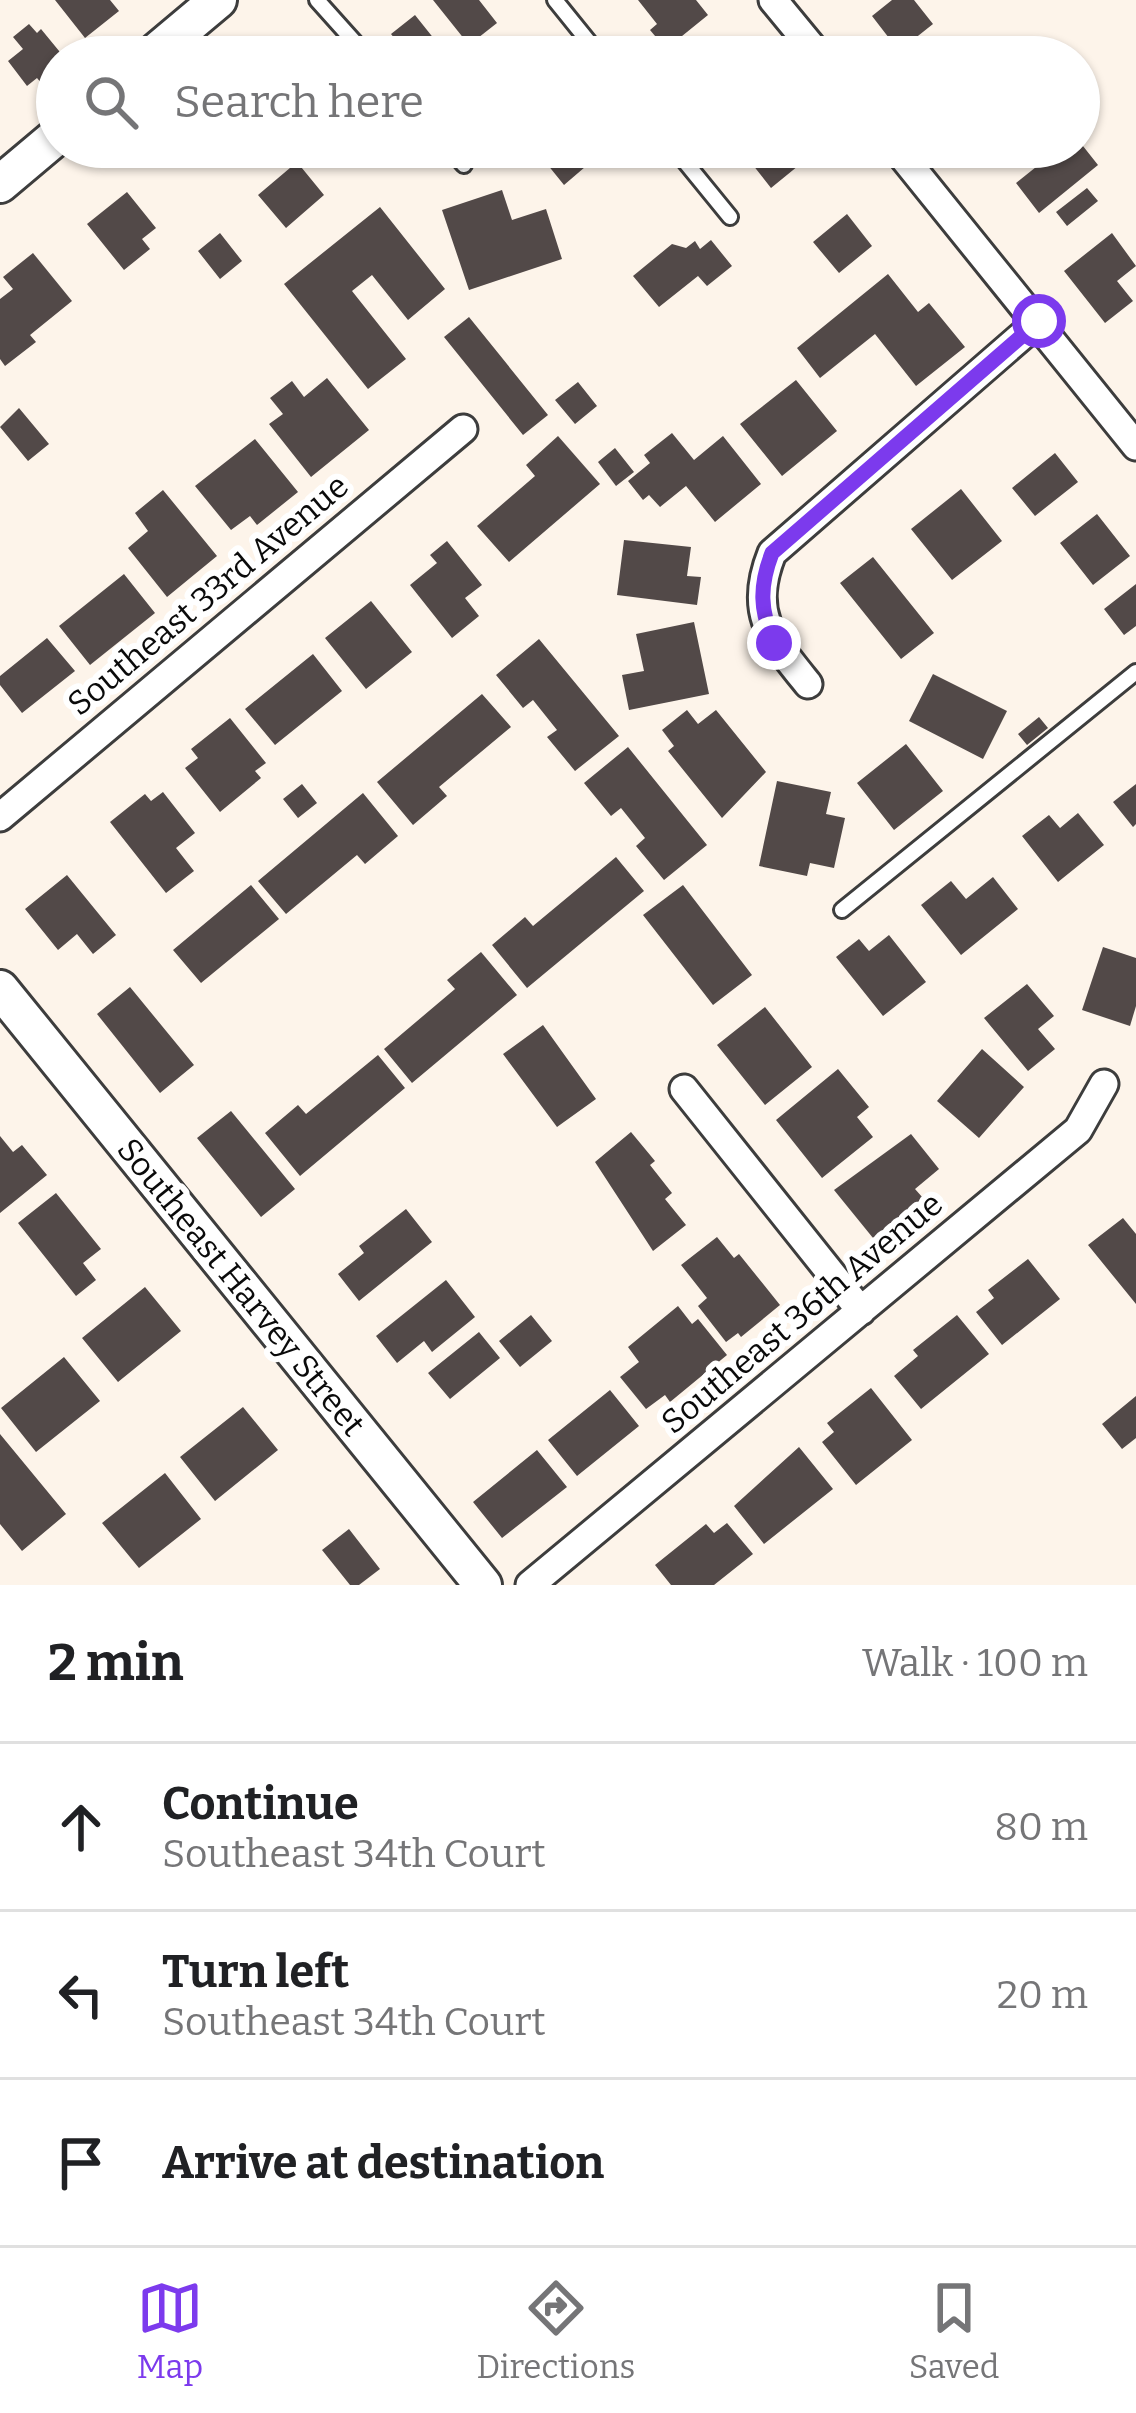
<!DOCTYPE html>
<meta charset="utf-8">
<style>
body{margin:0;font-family:Bitter,serif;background:#f2f2f2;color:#202124}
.stop{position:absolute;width:36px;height:36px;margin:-27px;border:9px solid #7c3aed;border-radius:50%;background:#fff}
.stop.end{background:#7c3aed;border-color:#fff;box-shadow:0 3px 12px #0008}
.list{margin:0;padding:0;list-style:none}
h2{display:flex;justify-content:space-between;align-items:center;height:156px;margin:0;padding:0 48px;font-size:51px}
h2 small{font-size:39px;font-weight:400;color:#757577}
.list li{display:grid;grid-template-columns:78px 1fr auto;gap:36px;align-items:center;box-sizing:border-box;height:168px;padding:0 48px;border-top:3px solid #e0e0e0}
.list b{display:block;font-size:45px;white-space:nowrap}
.list p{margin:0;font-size:39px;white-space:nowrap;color:#757577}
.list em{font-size:39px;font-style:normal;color:#757577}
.icon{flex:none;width:66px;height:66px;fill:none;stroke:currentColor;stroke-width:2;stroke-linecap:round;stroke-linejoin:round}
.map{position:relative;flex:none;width:1136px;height:1585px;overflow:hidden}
.search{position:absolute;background:#fff;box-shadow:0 3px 9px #0004;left:36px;right:36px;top:36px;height:132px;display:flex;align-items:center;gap:30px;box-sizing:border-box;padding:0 42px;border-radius:66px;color:#757577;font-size:45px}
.sheet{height:660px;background:#fff}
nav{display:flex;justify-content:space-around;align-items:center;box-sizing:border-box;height:168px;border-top:3px solid #e0e0e0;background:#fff;font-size:33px;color:#757577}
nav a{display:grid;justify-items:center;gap:6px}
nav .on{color:#7c3aed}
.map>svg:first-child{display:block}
.building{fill:#524948}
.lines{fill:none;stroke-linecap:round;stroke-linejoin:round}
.service-casing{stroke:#3d3d3d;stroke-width:20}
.minor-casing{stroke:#3d3d3d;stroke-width:33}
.tertiary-casing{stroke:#3d3d3d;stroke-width:42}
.service{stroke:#fff;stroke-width:14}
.minor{stroke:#fff;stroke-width:27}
.tertiary{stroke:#fff;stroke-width:36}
.route{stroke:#7c3aed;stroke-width:15}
.labels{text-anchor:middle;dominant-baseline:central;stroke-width:12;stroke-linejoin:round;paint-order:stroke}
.street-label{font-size:33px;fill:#0a0a0a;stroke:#fff}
</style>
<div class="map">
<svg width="1136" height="1585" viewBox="0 0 1136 1585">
<rect width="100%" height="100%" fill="#fdf4ea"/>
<path class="building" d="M55,0H110L119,11L85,38Z
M433,0H479L497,23L469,45Z
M638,0H696L708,15L666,49L650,30L657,24Z
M892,0H914L933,24L899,51L872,16Z
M415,15L447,55L444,57H409L391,34Z
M29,24L37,33L41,29L64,57H57V85L49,92L37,78L27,86L8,61L23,49L13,37Z
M1079,141L1098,165L1039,213L1016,183L1061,147H1079Z
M558,147H569L585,167L564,185L543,159Z
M754,147H801L809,157L771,188L745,155Z
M297,162L324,195L286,228L258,195Z
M1087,188L1098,201L1067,226L1056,212Z
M502,190L512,220L546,209L562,259L469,290L442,210Z
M127,192L156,228L142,239L150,249L124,270L87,224Z
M380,207L445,289L408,320L372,275L352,291L406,359L368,389L284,284Z
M847,214L872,246L839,273L813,242Z
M220,233L242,261L220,279L198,251Z
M1112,233L1136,266L1117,281L1133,301L1105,323L1064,271Z
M711,240L732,266L707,286L698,276L659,307L633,276L672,244L686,248L695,241L700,249Z
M33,253L72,301L30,335L36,342L5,366L0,359V299L13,289L3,277Z
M888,274L918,312L929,303L965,347L916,386L875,334L820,378L797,348Z
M469,317L548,415L523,435L444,337Z
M327,378L369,430L311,477L269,424L283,414L270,398L292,381L304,397Z
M796,380L837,431L782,476L740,424Z
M578,382L597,406L575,424L555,400Z
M19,408L49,444L28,461L0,427Z
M672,433L694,460L723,436L761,484L715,522L686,486L660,507L649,495L643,500L628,481L650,463L644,455Z
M558,436L600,484L509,562L477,526L535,476L526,465Z
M255,439L298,492L257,525L250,516L231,530L195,486Z
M615,448L634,472L616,486L598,462Z
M1055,453L1078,482L1035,516L1012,488Z
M961,489L1002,541L952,580L911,529Z
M163,490L217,556L167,597L128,548L148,531L135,513Z
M1097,514L1130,556L1093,585L1060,543Z
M624,540L691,547L687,576L701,577L697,605L617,595Z
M447,541L482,585L465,598L479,616L452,638L410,585L437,563L430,555Z
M873,557L934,633L901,659L840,583Z
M124,574L155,613L90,665L59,626Z
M1136,584V626L1124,635L1104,609Z
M371,601L412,652L366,689L325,638Z
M694,622L709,694L629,710L622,675L644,671L636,634Z
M47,638L75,671L22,713L0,685V676Z
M539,639L619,736L575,771L547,737L557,730L533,700L523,708L496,675Z
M313,654L342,691L275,745L245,709Z
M933,674L1007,711L983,759L909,721Z
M482,694L511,727L439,787L447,796L413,825L377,782Z
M687,710L698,724L716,710L766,772L722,818L668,751L674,746L662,730Z
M1039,717L1048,728L1027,745L1018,734Z
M230,718L266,763L255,771L261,778L220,812L185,768L198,758L191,749Z
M906,744L943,791L894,830L857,783Z
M628,747L707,845L664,880L636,846L645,838L621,808L611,816L584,783Z
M777,781L831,792L826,814L845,818L834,868L810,863L807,876L759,866Z
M302,784L317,803L298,818L283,799Z
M1136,784V824L1133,827L1113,802Z
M163,792L195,833L176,848L194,871L166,893L110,822L145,794L151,801Z
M363,793L398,836L365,864L357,855L286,914L258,881Z
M1078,813L1104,845L1058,882L1022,836L1049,815L1060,828Z
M616,857L644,891L527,988L492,945L525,917L533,926Z
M67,875L116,935L93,954L77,934L58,950L25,909Z
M993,877L1018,909L961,955L921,905L951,881L966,899Z
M251,885L279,919L201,983L173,950Z
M683,885L752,975L713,1005L643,915Z
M889,935L926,982L883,1016L836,957L859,939L869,951Z
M1103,947L1136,958V1006L1130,1026L1082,1010Z
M481,952L517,995L412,1083L384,1049L455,989L447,980Z
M1027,984L1054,1016L1038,1029L1055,1049L1028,1071L984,1018Z
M130,987L194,1065L160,1093L97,1014Z
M765,1007L812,1067L765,1105L717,1045Z
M543,1025L596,1099L557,1127L503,1054Z
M982,1049L1024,1087L979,1138L937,1101Z
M378,1055L405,1088L300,1176L265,1133L298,1105L306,1114Z
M838,1069L869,1107L857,1117L873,1137L822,1178L776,1120Z
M231,1111L295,1189L261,1217L197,1138Z
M631,1132L655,1161L650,1165L672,1193L665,1199L686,1225L653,1251L595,1162Z
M911,1134L939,1169L915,1189L923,1198L873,1238L834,1190Z
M0,1136L13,1152L22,1145L47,1175L0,1213Z
M56,1193L101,1249L83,1263L96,1280L76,1296L18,1223Z
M406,1209L432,1242L359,1301L338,1274L364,1253L359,1246Z
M1123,1218L1136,1234V1304L1088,1245Z
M717,1237L734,1258L739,1254L780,1305L741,1337L738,1333L726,1342L698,1306L707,1298L681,1265Z
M1028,1259L1060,1299L1002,1345L976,1312L994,1298L988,1290Z
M446,1280L475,1317L432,1352L424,1341L397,1363L376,1336Z
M145,1287L181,1331L118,1382L82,1338Z
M678,1306L692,1324L698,1319L727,1355L670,1402L665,1395L646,1409L620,1377L639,1362L628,1347Z
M531,1315L552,1341L520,1367L499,1341Z
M957,1315L989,1354L921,1409L894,1376L918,1356L913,1350Z
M479,1332L500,1358L450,1399L428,1373Z
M64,1357L100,1401L36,1452L1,1408Z
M871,1388L912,1440L856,1485L822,1442L834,1432L827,1423Z
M610,1390L639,1426L577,1476L548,1440Z
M1136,1396V1438L1122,1449L1102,1424Z
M243,1407L278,1450L215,1501L180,1457Z
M0,1434L66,1514L22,1551L0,1524Z
M799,1447L833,1489L764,1544L734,1506Z
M537,1450L567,1487L502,1538L473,1502Z
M165,1473L201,1519L139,1568L102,1523Z
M727,1523L753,1554L714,1585H671L655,1565L706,1524L714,1533Z
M349,1529L380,1569L359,1585H350L322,1550Z"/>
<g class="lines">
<g class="service-casing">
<path id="service" d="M317,0L368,57
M555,0L601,57
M448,147L464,165
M673,147L730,217
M842,910L1136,672"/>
</g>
<g class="minor-casing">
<path id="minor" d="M773,0L820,57
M895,147L1136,446
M808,684C771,638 748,613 772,553L1039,321
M0,817L463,429
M684,1089L861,1311
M530,1585L1078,1130L1104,1084"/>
</g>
<g class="tertiary-casing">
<path id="tertiary" d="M150,57L218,0
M0,184L57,136
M0,989L483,1585"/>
</g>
<use href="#service" class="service"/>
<use href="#minor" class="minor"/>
<use href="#tertiary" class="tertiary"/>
</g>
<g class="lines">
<path class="route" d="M774,643C760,610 759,587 772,553L1039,321"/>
</g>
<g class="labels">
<g class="street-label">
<text transform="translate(208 595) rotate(-40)">Southeast 33rd Avenue</text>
<text transform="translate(241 1287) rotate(51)">Southeast Harvey Street</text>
<text transform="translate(802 1313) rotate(-40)">Southeast 36th Avenue</text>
</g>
</g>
</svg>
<div class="stop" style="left:1039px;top:321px"></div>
<div class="stop end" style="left:774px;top:643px"></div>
<div class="search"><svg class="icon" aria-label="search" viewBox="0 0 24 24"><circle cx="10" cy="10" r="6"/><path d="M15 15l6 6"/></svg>Search here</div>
</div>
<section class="sheet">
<h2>2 min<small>Walk · 100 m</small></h2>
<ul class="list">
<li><svg class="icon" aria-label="ahead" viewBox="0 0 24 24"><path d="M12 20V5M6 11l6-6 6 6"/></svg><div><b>Continue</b><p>Southeast 34th Court</p></div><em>80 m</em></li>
<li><svg class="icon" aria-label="left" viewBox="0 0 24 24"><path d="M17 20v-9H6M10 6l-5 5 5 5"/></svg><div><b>Turn left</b><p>Southeast 34th Court</p></div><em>20 m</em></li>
<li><svg class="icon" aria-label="arrive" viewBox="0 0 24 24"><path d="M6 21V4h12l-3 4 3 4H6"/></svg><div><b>Arrive at destination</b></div></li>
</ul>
</section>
<nav>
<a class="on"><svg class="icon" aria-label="map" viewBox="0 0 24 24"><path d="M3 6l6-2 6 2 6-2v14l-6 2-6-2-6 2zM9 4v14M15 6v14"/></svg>Map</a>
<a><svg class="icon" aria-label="directions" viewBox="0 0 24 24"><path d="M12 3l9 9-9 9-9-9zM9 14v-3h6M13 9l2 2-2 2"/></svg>Directions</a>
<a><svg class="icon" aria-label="saved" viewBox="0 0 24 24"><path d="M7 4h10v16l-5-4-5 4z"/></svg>Saved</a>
</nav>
